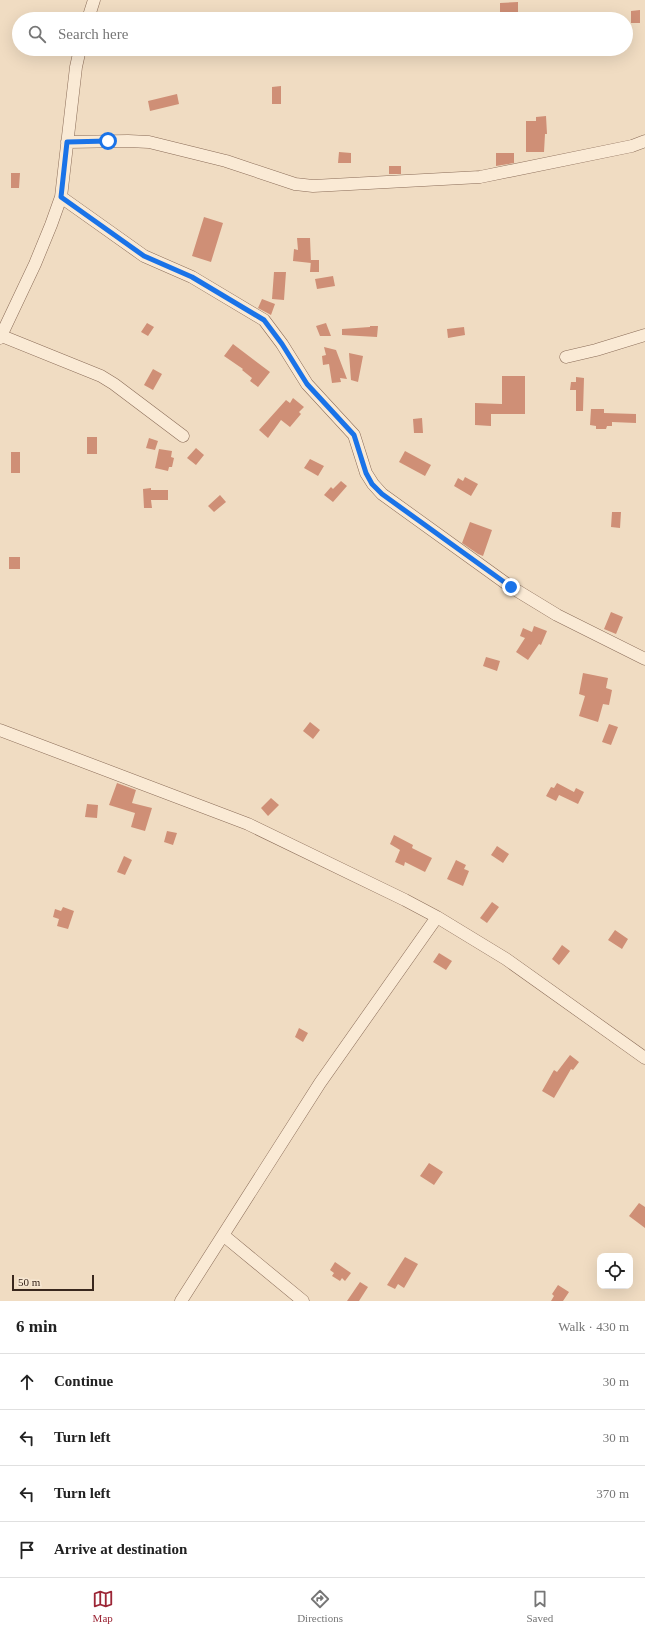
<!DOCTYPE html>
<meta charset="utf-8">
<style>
body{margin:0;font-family:"Times New Roman",serif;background:#f2f2f2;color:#222}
.controls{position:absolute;right:12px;bottom:12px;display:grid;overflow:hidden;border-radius:8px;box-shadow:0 4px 16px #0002}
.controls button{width:36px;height:36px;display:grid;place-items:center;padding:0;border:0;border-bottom:1px solid #e0e0e0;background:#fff;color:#222;font:20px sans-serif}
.scale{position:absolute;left:12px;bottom:10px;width:82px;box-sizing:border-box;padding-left:4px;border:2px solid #39271d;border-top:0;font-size:11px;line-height:14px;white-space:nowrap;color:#39271d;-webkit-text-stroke:3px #f7e7d2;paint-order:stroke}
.stop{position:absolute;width:12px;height:12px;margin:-9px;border:3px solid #1a73e8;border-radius:50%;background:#fff}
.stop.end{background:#1a73e8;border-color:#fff;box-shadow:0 1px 4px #0008}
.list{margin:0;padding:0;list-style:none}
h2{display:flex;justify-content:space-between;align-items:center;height:52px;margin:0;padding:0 16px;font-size:17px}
h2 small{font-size:13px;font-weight:400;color:#767676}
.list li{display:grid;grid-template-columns:26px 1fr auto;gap:12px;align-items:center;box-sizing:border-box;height:56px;padding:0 16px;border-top:1px solid #e0e0e0}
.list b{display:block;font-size:15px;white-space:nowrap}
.list em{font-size:13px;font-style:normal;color:#767676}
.icon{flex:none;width:22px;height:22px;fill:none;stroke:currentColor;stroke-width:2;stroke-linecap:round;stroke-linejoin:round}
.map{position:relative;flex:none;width:645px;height:1301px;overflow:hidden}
.search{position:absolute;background:#fff;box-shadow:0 4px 16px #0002;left:12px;right:12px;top:12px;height:44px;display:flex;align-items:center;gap:10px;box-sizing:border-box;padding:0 14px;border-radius:22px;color:#767676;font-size:15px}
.sheet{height:276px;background:#fff}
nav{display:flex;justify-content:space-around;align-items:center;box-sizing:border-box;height:56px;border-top:1px solid #e0e0e0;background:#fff;font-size:11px;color:#767676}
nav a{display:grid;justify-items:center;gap:2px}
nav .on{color:#9c2636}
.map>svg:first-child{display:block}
.building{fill:#cf8f76}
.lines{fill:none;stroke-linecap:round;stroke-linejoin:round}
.minor-casing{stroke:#8a6c58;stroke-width:13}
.minor{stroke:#faead5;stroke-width:12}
.route{stroke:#1a73e8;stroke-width:5}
</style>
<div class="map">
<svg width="645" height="1301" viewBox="0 0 645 1301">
<rect width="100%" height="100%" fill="#f0dcc2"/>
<path class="building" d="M518,2V16L500,17V3Z
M640,10V23H631V11Z
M281,86V104H272V87Z
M177,94L179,104L150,111L148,101Z
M546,116L547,134H545L544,152H526V121H536V117Z
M339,152L351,153V163H338Z
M496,153H514V163L496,166Z
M389,166H401V174H389Z
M11,173H20L19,188H11Z
M204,217L223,223L211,262L192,256Z
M297,238H310L311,263L293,261L294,249L298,250Z
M311,260H319V272H310Z
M274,272H286L284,300L272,299Z
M333,276L335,286L317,289L315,279Z
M262,299L275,304L271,315L258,308Z
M147,323L154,327L148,336L141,332Z
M326,323L331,336H320L316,326Z
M370,326H378L377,337L342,335V329L370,327Z
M464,327L465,335L448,338L447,329Z
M233,344L270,372L258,387L250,381L252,378L242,370L243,369L224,356Z
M324,347L336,350L347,379L340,378L341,382L332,383L329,364L323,365L322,356L326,355Z
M349,353L363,356L358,382L351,380Z
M153,369L162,374L153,390L144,385Z
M502,376H525V414H491V426L475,425V403L502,404Z
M576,377L584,378L583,411H576V390H570L571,382H576Z
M293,398L304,407L299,412L301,414L290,427L281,420L268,438L259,430L286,400L290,403Z
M591,409H604V413L636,414V423L612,422V426H607L606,429H596V426L590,425Z
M422,418L423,433H414L413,419Z
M87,437H97V454H87Z
M149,438L158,441L155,450L146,448Z
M196,448L204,455L196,465L187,458Z
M159,449L172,451L171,457L174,458L172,467H169L168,471L155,468Z
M405,451L431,465L425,476L399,462Z
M11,452H20V473H11Z
M310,459L324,466L318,476L304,468Z
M465,477L478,484L471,496L454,486L458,478L463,481Z
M341,481L347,486L333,502L324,495L331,487L333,489Z
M151,488V490H168V500H151L152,508H144L143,489Z
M220,495L226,502L214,512L208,506Z
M612,512H621L620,528L611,527Z
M470,522L492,530L483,556L478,554L462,543Z
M9,557H20V569H9Z
M611,612L623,617L616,634L604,629Z
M534,626L547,631L541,645L539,644L528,660L516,652L525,638L520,636L523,628L532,632Z
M486,657L500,661L497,671L483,666Z
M583,673L608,678L606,688L612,690L609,705L603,704L598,722L579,716L585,696L579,694Z
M310,722L320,730L313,739L303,731Z
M609,724L618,727L611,745L602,742Z
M117,783L136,790L132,803L152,808L145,831L131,827L135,813L109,805Z
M557,783L574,792L576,788L584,792L578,804L559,795L556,801L546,796L551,787L554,788Z
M271,798L279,805L268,816L261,808Z
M87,804L98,805L97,818L85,817Z
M167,831L177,833L173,845L164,842Z
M394,835L413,845L412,848L432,858L425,872L405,862L404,866L395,862L400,850L390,844Z
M497,846L509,854L503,863L491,855Z
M124,856L132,860L125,875L117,872Z
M456,860L466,865L464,869L469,871L463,886L447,879Z
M492,902L499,907L487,923L480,918Z
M63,907L74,911L68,929L57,926L59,919L53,917L55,909L61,911Z
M615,930L628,939L622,949L608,940Z
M562,945L570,951L559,965L552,959Z
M439,953L452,961L446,970L433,962Z
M299,1028L308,1033L303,1042L295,1037Z
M570,1055L579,1062L573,1070L571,1069L554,1098L542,1091L554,1070L557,1072Z
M429,1163L443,1172L434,1185L420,1176Z
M639,1203L645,1207V1228L629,1216Z
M405,1257L418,1264L404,1288L398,1284L395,1289L387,1285Z
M335,1262L351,1273L345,1281L342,1278L340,1281L332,1276L334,1273L330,1270Z
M360,1282L368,1287L359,1301H347Z
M558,1285L569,1292L563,1301H551L554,1296L552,1294Z"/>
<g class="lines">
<g class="minor-casing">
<path id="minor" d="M88,19L94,0
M67,142L128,141L149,142L226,161L295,184L313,186L480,177L632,146L645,141
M61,197L144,256L192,277L264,320L282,344L307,384L354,435L366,473L373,484L382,494L511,587L557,615L645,659
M2,336L101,376L114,384L183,436
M0,338L35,264L51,225L61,197L76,67L80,49
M566,357L596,350L645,335
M0,730L248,824L405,900L437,917L506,959L645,1058
M223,1235L303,1301
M181,1301L320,1083L437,917"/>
</g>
<use href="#minor" class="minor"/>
</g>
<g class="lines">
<path class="route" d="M108,141L67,142L61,197L144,256L192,277L264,320L282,344L307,384L354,435L366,473L372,484L382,494L511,587"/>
</g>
</svg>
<div class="controls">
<button><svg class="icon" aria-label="locate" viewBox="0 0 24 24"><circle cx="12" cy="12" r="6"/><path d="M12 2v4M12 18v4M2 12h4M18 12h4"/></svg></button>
</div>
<div class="scale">50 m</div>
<div class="stop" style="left:108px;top:141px"></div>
<div class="stop end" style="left:511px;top:587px"></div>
<div class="search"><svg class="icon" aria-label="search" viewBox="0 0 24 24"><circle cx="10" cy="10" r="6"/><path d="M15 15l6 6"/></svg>Search here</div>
</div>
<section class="sheet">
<h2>6 min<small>Walk · 430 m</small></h2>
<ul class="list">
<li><svg class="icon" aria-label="ahead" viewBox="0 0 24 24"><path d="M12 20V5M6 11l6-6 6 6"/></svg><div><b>Continue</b></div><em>30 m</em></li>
<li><svg class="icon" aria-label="left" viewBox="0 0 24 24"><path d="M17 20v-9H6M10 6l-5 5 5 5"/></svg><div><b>Turn left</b></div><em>30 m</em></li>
<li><svg class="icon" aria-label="left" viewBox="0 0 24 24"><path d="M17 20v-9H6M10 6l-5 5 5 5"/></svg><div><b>Turn left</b></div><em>370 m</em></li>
<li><svg class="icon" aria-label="arrive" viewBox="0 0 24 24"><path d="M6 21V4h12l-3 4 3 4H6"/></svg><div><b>Arrive at destination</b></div></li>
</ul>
</section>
<nav>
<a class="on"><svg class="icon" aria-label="map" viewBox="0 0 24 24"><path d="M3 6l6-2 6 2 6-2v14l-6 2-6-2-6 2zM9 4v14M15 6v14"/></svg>Map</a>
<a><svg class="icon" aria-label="directions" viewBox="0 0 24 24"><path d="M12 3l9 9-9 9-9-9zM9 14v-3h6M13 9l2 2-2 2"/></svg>Directions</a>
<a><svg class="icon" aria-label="saved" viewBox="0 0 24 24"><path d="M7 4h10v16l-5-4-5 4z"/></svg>Saved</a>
</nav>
